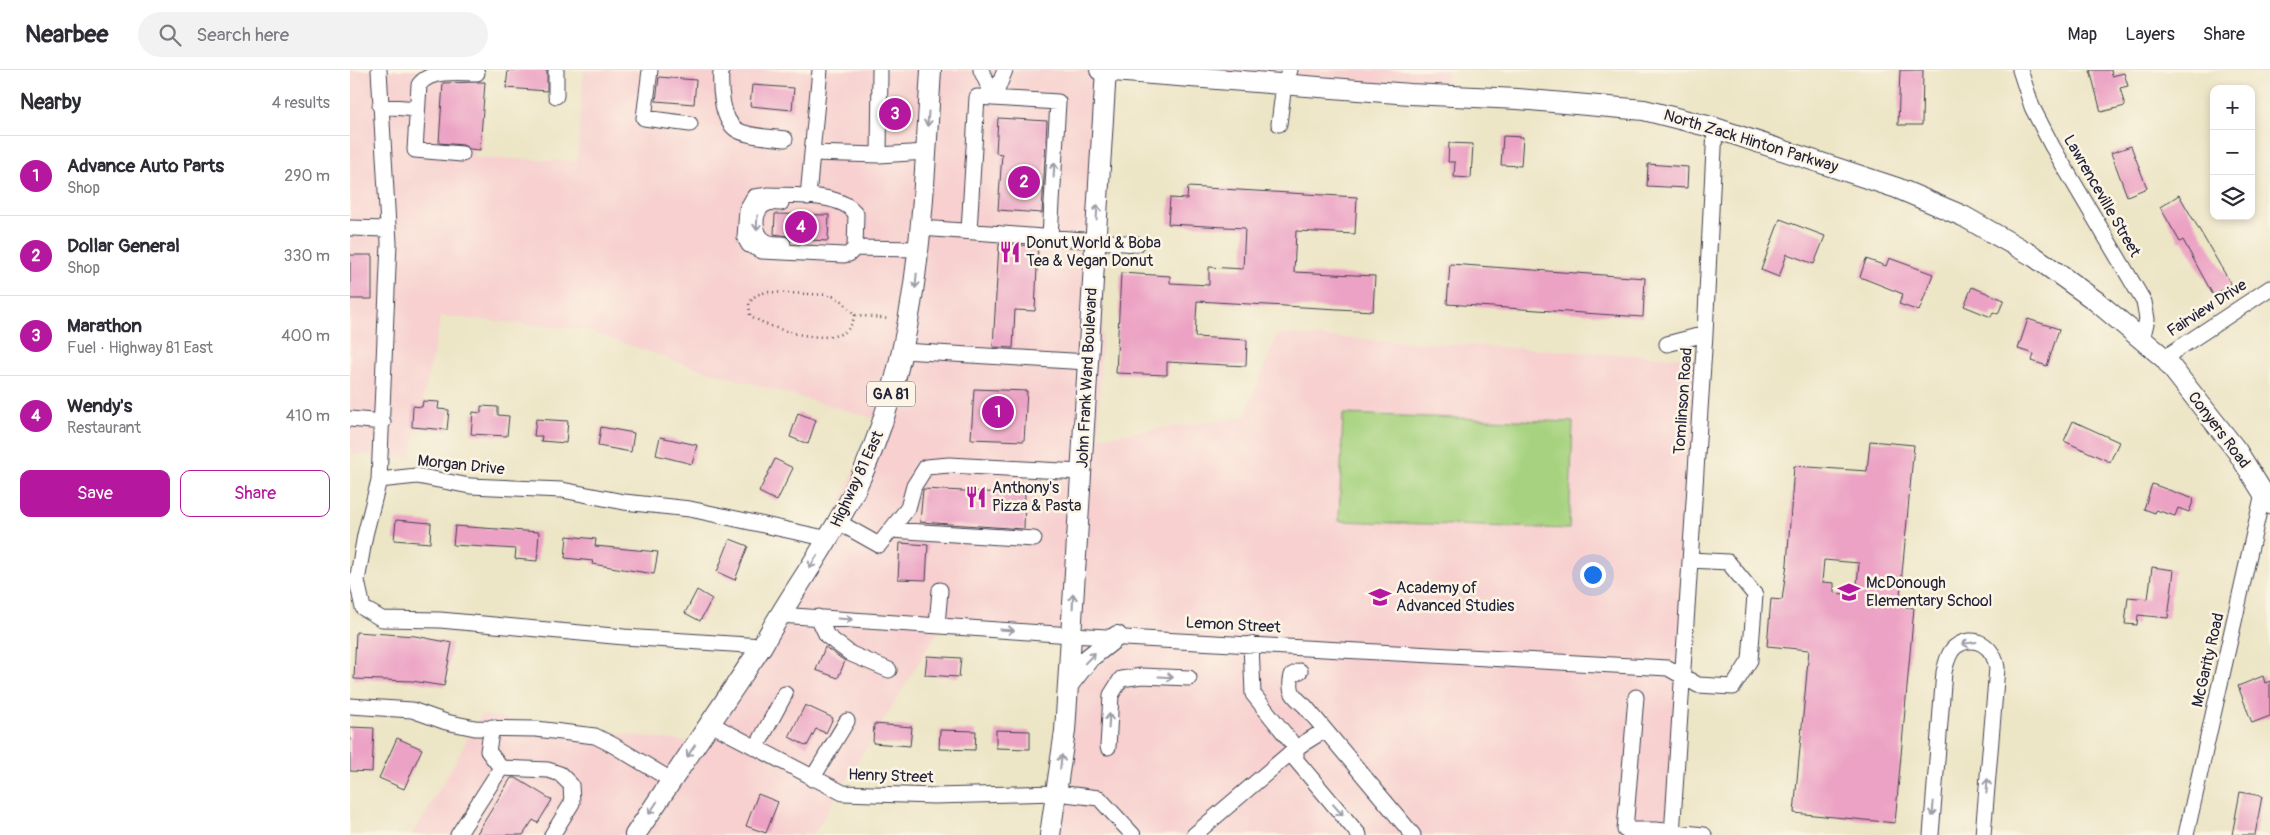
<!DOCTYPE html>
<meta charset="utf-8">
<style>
body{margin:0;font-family:Pangolin,sans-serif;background:#f2f2f3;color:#2b2b33}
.controls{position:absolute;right:15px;top:15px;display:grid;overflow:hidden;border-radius:10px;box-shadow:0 2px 8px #0003}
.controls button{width:45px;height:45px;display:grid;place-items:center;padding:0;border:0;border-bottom:1px solid #e1e1e2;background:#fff;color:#2b2b33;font:25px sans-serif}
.you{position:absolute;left:1242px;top:504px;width:18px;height:18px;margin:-12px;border:4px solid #fff;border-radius:50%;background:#1a73e8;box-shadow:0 0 0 8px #1a73e833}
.badge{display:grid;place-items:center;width:32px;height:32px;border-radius:50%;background:#b5179e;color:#fff;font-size:16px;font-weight:700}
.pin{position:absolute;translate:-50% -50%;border:2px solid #fff;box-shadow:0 1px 5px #0006}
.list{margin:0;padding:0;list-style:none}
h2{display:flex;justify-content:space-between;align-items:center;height:65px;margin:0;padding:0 20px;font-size:21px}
h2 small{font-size:16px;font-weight:400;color:#7c7c81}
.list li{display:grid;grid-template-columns:32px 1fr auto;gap:15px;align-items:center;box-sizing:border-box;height:80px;padding:0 20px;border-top:1px solid #e1e1e2}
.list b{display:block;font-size:19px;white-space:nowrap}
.list p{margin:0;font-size:16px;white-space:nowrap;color:#7c7c81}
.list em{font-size:16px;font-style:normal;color:#7c7c81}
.actions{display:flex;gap:10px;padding:15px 20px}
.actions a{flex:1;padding:11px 0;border:1px solid #b5179e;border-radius:10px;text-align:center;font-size:18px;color:#b5179e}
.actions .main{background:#b5179e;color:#fff}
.icon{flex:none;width:28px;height:28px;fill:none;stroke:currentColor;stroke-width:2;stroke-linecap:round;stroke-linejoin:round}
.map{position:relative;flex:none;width:1920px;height:765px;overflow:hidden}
header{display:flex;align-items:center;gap:30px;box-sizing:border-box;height:70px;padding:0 25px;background:#fff;border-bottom:1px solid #e1e1e2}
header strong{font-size:24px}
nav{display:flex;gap:28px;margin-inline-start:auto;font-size:18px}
.search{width:350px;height:45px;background:#f2f2f3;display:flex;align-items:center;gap:12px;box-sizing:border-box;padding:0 18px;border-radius:28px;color:#7c7c81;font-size:19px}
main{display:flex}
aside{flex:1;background:#fff}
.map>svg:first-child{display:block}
.built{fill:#f7d0cf}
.green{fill:#a7d380;stroke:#647a5e}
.building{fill:#eca2c4;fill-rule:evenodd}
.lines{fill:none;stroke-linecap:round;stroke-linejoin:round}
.minor-casing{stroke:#403f50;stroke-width:17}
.major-casing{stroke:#403f50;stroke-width:22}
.path{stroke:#403f50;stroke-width:2.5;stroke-dasharray:1 4;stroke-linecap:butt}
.minor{stroke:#fff;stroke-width:15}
.major{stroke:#fff;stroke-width:20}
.oneway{stroke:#9c9ca7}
.labels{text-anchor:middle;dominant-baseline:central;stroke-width:5;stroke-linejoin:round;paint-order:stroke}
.shield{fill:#fcf5e5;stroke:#63616e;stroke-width:1}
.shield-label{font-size:15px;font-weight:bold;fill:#22223b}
.street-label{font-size:16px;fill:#22223b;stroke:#fcf5e5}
.poi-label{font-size:16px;fill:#22223b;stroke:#fcf5e5;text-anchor:start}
</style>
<header>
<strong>Nearbee</strong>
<div class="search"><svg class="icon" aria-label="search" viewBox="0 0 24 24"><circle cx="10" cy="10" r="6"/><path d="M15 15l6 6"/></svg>Search here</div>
<nav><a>Map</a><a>Layers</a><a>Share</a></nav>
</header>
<main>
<aside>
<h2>Nearby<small>4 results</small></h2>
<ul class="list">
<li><span class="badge">1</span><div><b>Advance Auto Parts</b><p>Shop</p></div><em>290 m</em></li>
<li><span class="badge">2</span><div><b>Dollar General</b><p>Shop</p></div><em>330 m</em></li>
<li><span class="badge">3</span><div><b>Marathon</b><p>Fuel · Highway 81 East</p></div><em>400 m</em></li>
<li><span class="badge">4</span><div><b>Wendy's</b><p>Restaurant</p></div><em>410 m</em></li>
</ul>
<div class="actions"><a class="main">Save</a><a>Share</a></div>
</aside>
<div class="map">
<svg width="1920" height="765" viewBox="0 0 1920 765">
<rect width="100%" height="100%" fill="#fcf5e5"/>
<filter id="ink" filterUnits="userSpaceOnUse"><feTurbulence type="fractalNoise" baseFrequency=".02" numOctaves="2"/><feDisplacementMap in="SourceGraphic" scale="10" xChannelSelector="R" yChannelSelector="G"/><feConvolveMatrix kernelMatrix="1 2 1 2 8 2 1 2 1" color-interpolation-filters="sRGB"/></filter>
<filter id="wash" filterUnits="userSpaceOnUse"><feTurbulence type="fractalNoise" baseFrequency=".0096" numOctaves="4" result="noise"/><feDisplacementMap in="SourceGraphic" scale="20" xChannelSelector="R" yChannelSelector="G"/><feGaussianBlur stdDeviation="1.12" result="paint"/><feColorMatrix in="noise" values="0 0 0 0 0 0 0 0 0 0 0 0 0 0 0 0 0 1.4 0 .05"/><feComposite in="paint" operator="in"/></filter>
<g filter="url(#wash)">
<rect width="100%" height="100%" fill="#ece5c6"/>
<path class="built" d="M0,0H130L124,88L227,91L234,0H762L748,367L895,347L927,264L1350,289L1321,765H705L722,561L590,558L463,765H61L75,745L131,645L352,674L444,535L527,349L340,296L235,260L91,246L61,388L0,384Z
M791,0H1098L1097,26Z"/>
<path class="green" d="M993,344L1223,352L1219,459L989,451Z"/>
<g id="blocks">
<path class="building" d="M158,0H197V21L156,18Z
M1550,0H1573L1572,55H1548Z
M1740,0H1761L1762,6L1774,3L1778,16L1770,18L1775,36L1751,42Z
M309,7L346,10L344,34L306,31Z
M128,12H135L130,80L120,79L113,75L89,73L93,13Z
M402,15L444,18L442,40L400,36Z
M648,48L697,51L692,143L648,140L652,84L646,83Z
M1153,66L1173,67L1171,96L1151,95Z
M1099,73L1123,74L1121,108L1104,107L1105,92H1098Z
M1781,76L1797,118L1777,126L1761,83Z
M1298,94L1338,97L1337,118L1297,116Z
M838,117L1007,127L1005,164L946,161L944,202L1025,206L1023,241L847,231L845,267L897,270L896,296L817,292V305L766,303L771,203L820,206V213L859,215V197L893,199L895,158L818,154L820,128L837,129Z
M1829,125L1881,214L1863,225L1833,170L1830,172L1810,137Z
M425,144L479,145L478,171L441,169L437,166L424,164Z
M1430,149L1475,166L1464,194L1437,184L1429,207L1411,200Z
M649,174L688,176L685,241L665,240L663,278L643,277Z
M0,185H22V229H0Z
M1539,188L1583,204L1569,241L1549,234L1553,224L1510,207L1516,189L1536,196Z
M1100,194L1295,208L1293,247L1097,234Z
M1622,217L1654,230L1648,244L1643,242L1641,247L1614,236Z
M1678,249L1709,259L1697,296L1682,291L1684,284L1668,279Z
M624,319L677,321L674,371L621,369Z
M73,331L89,332L88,339L99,340L97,360L62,357L63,336L72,337Z
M131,336L148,337V345L159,346L157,366L121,364L123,342L131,343Z
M448,343L466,350L458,374L440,367Z
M186,349L218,351L216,373L191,371L192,366H184Z
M1723,351L1769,372L1760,392L1714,371Z
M251,357L284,363L281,382L248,376Z
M310,367L347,375L342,394L306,385Z
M1520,371L1564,375L1549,536L1564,538L1545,753L1444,743L1459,580L1417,576L1421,529L1432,530L1437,494L1444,396L1517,401ZM1474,490L1509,493L1506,525L1484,523V513L1472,512Z
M425,389L443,398L427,431L409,422Z
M1802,414L1844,429L1839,442L1828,438L1825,446L1806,440L1805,443L1794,439Z
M573,419L675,424L674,459L570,452Z
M46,450L81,453L80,473L44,470Z
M105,456L189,462L187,491L165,489L166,479L103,475Z
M217,466L246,469L245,476L308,482L304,504L242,494L243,491L215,488Z
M380,469L398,476L385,510L367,502Z
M550,473L578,475L576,510L548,509Z
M1802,497L1824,500L1818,548L1788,545L1787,555L1775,554L1778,527L1798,529Z
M347,520L362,529L350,551L335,543Z
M6,562L65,566L102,573L94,616L62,611L4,609Z
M475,577L495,591L488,608L466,600Z
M577,586L611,588L609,607L575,605Z
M1913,606L1915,613L1920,611V646L1902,653L1888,616Z
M455,635L483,648L476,663L466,659L457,676L439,667Z
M524,654L562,657L560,676L523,673Z
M0,657L24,658L22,702L0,701Z
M590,660L626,661L625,680L589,679Z
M646,660L680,661V679L646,678Z
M47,668L72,679L54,719L29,708Z
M161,708H166L202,730L188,753L183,750L173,765H126Z
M1890,722L1912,726L1905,765H1882Z
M408,724L428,732L416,763L396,756Z"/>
</g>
</g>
<g filter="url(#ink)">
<use href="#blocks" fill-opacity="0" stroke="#403f50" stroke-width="1"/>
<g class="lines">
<g class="minor-casing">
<path id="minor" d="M300,0L294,48L340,54
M371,0C370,17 371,50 387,60C400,67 420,67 435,69
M470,0L462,83L529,85L576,82
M631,0L644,28
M1670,0L1682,37L1702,76L1794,232L1797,249L1792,270
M206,26V0
M644,28L655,0
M30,36L67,39
M929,54L934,14L940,0
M112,84L65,80L69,15C79,0 107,2 127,3
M529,85L530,0
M419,125C443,126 491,122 506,144L505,178L499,184L494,185L412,181L399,175L395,168L397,139L404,127Z
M458,127L462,83
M431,133C427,133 422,132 419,133C402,137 402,166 417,172C421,174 428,174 433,174
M0,158L37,159
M571,158L787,174
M619,161L627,27L708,32L700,166
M505,178L568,179
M1317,274L1355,264
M553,281L738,292
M1814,288L1920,218
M0,349L33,352
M29,410L39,173L29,0
M488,452L529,475L558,438L564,416L576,397L599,395L731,402
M541,460L684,469
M429,545L721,565L1318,598L1348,615L1383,617L1400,590L1405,525L1378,492L1340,490
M468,547L477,566L501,584L539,600
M587,555L590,520
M412,576L274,567L90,550L32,549L13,538L7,511L15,465L29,410L67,406L120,416L212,420L274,432L340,439L479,469
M950,601L942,605C938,621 943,626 955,636L1063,765
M1286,627L1275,760H1306L1354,765
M0,636L62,640L96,652L125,658L186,659L245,666L263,675L321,710
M359,653L493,723L584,726L707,723L749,728L783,765
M142,657L138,681L151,698L198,700L210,704L221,715L222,733L202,765
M975,660L946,678V690L1009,765
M758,677L761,625L771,609L792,606L839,608
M406,678L435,624
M462,709L497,651
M108,765L151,698
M844,765L946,678L903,624L901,574
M1322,765L1355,264L1365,58
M1581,765L1594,602C1596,594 1598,583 1605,577C1625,562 1644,577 1647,598L1633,765
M1836,765L1913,423"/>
</g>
<g class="major-casing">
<path id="major" d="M750,0L1060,24L1168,29L1294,40L1365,58L1547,118L1613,146L1685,187L1746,231L1814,288L1887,381L1920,434
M718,615L739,588L767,566
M285,765L412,576C441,523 478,475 505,420C570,284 572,147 581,0
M700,765L715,661L718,615L756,0"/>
</g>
<path class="path" d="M505,245C503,251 501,257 496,261C476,276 418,259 400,245L399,233L406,225L417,222L481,225L492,231L505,245L540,249"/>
<use href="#minor" class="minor"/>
<use href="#major" class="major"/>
</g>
<defs><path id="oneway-shaft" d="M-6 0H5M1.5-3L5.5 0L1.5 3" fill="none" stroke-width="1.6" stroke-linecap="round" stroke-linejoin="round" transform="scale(1.25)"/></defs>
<g class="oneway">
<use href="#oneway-shaft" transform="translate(578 49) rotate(94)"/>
<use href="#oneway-shaft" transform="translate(704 100) rotate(-87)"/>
<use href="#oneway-shaft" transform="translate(747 142) rotate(-86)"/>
<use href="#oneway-shaft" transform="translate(407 153) rotate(93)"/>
<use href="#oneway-shaft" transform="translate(566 211) rotate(95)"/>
<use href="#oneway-shaft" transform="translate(463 492) rotate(123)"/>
<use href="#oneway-shaft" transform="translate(723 531) rotate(-87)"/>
<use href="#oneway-shaft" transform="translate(495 549) rotate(4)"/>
<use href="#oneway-shaft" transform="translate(657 560) rotate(4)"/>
<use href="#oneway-shaft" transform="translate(1619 573) rotate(172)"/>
<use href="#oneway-shaft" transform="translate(740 588) rotate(-46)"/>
<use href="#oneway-shaft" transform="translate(816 607) rotate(3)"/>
<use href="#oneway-shaft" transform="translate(759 651) rotate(-87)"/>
<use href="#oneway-shaft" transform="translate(341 681) rotate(124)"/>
<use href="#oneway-shaft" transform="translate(711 692) rotate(-83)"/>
<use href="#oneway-shaft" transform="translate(1637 716) rotate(-85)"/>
<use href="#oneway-shaft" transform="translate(303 738) rotate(123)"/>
<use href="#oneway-shaft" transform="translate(1583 739) rotate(95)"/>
<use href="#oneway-shaft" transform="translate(988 740) rotate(49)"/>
</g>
</g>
<defs>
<g id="restaurant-bare" transform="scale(1.725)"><path d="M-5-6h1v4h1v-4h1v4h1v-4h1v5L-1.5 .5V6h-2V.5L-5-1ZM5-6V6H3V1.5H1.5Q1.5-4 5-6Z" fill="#b5179e" stroke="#fcf5e5" stroke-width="2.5" paint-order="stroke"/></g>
<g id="school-bare" transform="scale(1.725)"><path d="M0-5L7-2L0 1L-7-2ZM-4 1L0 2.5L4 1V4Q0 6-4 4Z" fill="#b5179e" stroke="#fcf5e5" stroke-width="2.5" paint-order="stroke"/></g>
</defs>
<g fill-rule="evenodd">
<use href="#restaurant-bare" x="660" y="182"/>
<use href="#restaurant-bare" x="626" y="427"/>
<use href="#school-bare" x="1499" y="522"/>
<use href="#school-bare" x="1030" y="527"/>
</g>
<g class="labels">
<rect class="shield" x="517" y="311.5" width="48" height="25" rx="4"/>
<g class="shield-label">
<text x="541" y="324">GA 81</text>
</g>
<g class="street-label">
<text transform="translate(1401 71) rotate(17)">North Zack Hinton Parkway</text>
<text transform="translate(1752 126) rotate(60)">Lawrenceville Street</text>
<text transform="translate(1857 238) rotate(-33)">Fairview Drive</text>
<text transform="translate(737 308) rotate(-87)">John Frank Ward Boulevard</text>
<text transform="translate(1333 331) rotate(-86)">Tomlinson Road</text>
<text transform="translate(1869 360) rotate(53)">Conyers Road</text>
<text transform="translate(111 395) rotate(6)">Morgan Drive</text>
<text transform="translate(507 409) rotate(-65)">Highway 81 East</text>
<text transform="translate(883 555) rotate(3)">Lemon Street</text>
<text transform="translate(1858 590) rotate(-77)">McGarity Road</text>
<text transform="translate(541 706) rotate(2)">Henry Street</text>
</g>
<g class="poi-label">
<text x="676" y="173">Donut World &amp; Boba<tspan x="676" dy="18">Tea &amp; Vegan Donut</tspan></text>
<text x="642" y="418">Anthony's<tspan x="642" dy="18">Pizza &amp; Pasta</tspan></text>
<text x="1516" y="513">McDonough<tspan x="1516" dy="18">Elementary School</tspan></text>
<text x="1046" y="518">Academy of<tspan x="1046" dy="18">Advanced Studies</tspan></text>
</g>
</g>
</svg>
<div class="controls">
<button>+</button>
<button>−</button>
<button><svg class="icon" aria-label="layers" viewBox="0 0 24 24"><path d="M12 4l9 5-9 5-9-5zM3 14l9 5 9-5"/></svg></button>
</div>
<div class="you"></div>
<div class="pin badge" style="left:648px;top:342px">1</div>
<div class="pin badge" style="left:674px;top:112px">2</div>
<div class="pin badge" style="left:545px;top:44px">3</div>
<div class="pin badge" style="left:451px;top:157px">4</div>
</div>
</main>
